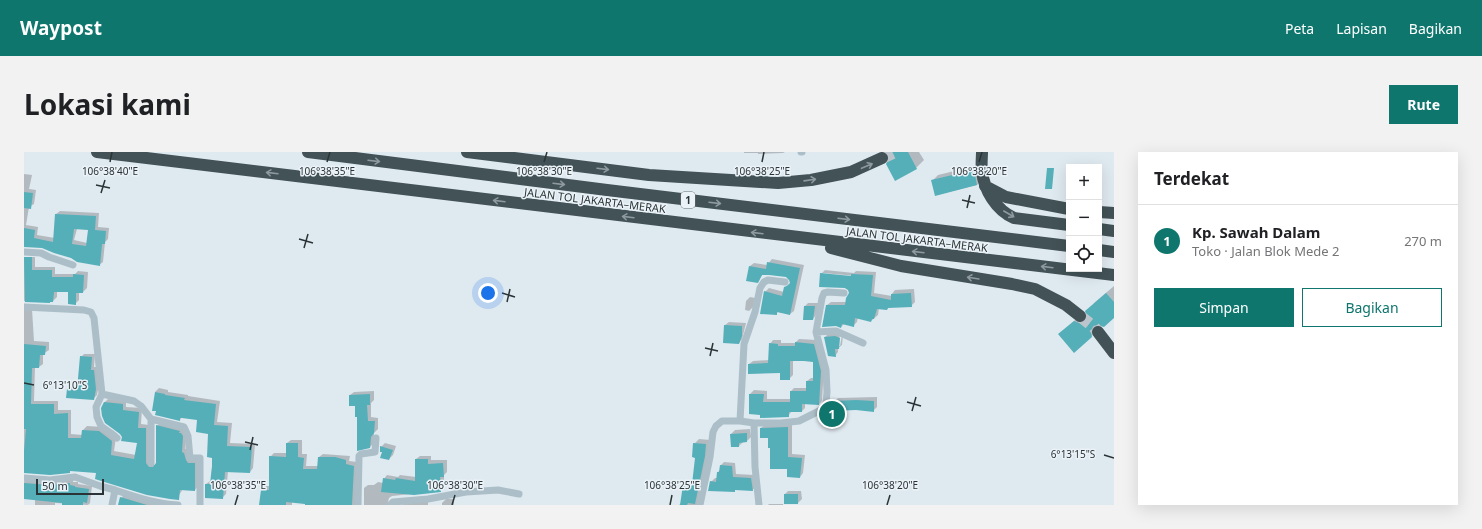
<!DOCTYPE html>
<html lang="id">
<meta charset="utf-8">
<style>
body{margin:0;font-family:"Noto Sans",sans-serif;background:#f2f2f2;color:#202124}
.controls{position:absolute;right:12px;top:12px;display:grid;overflow:hidden;border-radius:0px;box-shadow:0 4px 16px #0002}
.controls button{width:36px;height:36px;display:grid;place-items:center;padding:0;border:0;border-bottom:1px solid #e0e0e0;background:#fff;color:#202124;font:20px sans-serif}
.scale{position:absolute;left:12px;bottom:10px;width:68px;box-sizing:border-box;padding-left:4px;border:2px solid #2a3436;border-top:0;font-size:11px;line-height:14px;white-space:nowrap;color:#2a3436;-webkit-text-stroke:3px #ebf3f8;paint-order:stroke}
.you{position:absolute;left:464px;top:141px;width:14px;height:14px;margin:-10px;border:3px solid #fff;border-radius:50%;background:#1a73e8;box-shadow:0 0 0 6px #1a73e833}
.badge{display:grid;place-items:center;width:26px;height:26px;border-radius:50%;background:#0f766e;color:#fff;font-size:13px;font-weight:700}
.pin{position:absolute;translate:-50% -50%;border:2px solid #fff;box-shadow:0 1px 4px #0006}
.list{margin:0;padding:0;list-style:none}
h2{display:flex;justify-content:space-between;align-items:center;height:52px;margin:0;padding:0 16px;font-size:17px}
h2 small{font-size:13px;font-weight:400;color:#757577}
.list li{display:grid;grid-template-columns:26px 1fr auto;gap:12px;align-items:center;box-sizing:border-box;height:72px;padding:0 16px;border-top:1px solid #e0e0e0}
.list b{display:block;font-size:15px;white-space:nowrap}
.list p{margin:0;font-size:13px;white-space:nowrap;color:#757577}
.list em{font-size:13px;font-style:normal;color:#757577}
.actions{display:flex;gap:8px;padding:12px 16px}
.actions a{flex:1;padding:9px 0;border:1px solid #0f766e;border-radius:0px;text-align:center;font-size:14px;color:#0f766e}
.actions .main{background:#0f766e;color:#fff}
.icon{flex:none;width:22px;height:22px;fill:none;stroke:currentColor;stroke-width:2;stroke-linecap:round;stroke-linejoin:round}
.map{position:relative;flex:none;width:1090px;height:353px;overflow:hidden;border-radius:0px}
header{display:flex;align-items:center;gap:24px;box-sizing:border-box;height:56px;padding:0 20px;background:#0f766e;color:#fff}
header strong{font-size:19px}
nav{display:flex;gap:22px;margin-inline-start:auto;font-size:14px}
.intro{display:flex;align-items:center;justify-content:space-between;box-sizing:border-box;height:96px;padding:0 24px}
h1{margin:0;font-size:28px}
.button{padding:10px 18px;border-radius:0px;background:#0f766e;color:#fff;font-size:14px;font-weight:700}
main{display:flex;gap:24px;padding:0 24px}
aside{flex:1;background:#fff;border-radius:0px;box-shadow:0 4px 16px #0002}
.map>svg:first-child{display:block}
.shadow{fill:#0003;fill-rule:evenodd}
.building{fill:#54afb9;fill-rule:evenodd}
.lines{fill:none;stroke-linecap:round;stroke-linejoin:round}
.highway-tunnel{stroke:#bbc5cb;stroke-width:12;stroke-dasharray:12 6;stroke-linecap:butt}
.street{stroke:#acbec7;stroke-width:7}
.highway{stroke:#425256;stroke-width:12}
.oneway{stroke:#8e9a9f}
.ticks{fill:none;stroke:#2a3436;stroke-width:1.5}
.labels{text-anchor:middle;dominant-baseline:central;stroke-width:3;stroke-linejoin:round;paint-order:stroke}
.shield{fill:#ebf3f8;stroke:#646d70;stroke-width:1}
.shield-label{font-size:10px;font-weight:bold;fill:#2a3436}
.street-label{font-size:11px;fill:#2a3436;stroke:#ebf3f8}
.ticks-label{font-size:10px;text-anchor:middle;fill:#2a3436;stroke:#ebf3f8;stroke-width:3;stroke-linejoin:round;paint-order:stroke}
</style>
<header>
<strong>Waypost</strong>
<nav><a>Peta</a><a>Lapisan</a><a>Bagikan</a></nav>
</header>
<div class="intro"><h1>Lokasi kami</h1><a class="button">Rute</a></div>
<main>
<div class="map">
<svg width="1090" height="353" viewBox="0 0 1090 353">
<rect width="100%" height="100%" fill="#dfe9f0"/>
<path class="shadow" d="M720,0H761L759,1L734,2V1H720Z
M863,0H895L900,8L892,16L866,7Z
M1057,12H1063V15H1054Z
M955,13L959,27L953,33L912,43L908,29L914,23Z
M0,22L8,23L5,37L12,38L10,52L5,55L2,73L14,75L13,83L31,86L32,62L36,59L75,61L74,75L85,76L84,87L81,90L79,110L75,113L18,95L0,92ZM53,77H65L63,91L50,88Z
M0,105H11V115H31V122H51L54,119L64,120L63,136L59,140H55V148L51,152L45,139H33V145L29,149L25,150L0,149Z
M748,107L780,113L770,159L766,162L754,160L752,162L741,140L745,136L760,140L761,135L767,131L766,127L762,124L739,122L733,130L726,114L730,111L743,113Z
M801,118L830,121L832,119L852,120L850,141L868,144V142L871,138L890,137L891,150L887,154L865,155L863,157L855,156L854,163L847,169L834,165L833,170L829,174L820,172L817,175L803,153L807,150H822L825,143L826,139L797,122ZM799,121L832,124V126L799,123Z
M1090,134V165L1073,171L1075,176L1068,184L1035,182L1058,162L1065,165L1070,151Z
M726,145L731,146L729,155L725,159L721,158L722,149Z
M784,151H795L792,163L789,167L781,154Z
M0,155L8,157L10,189L25,190V198L19,202V212L15,215H11L10,249H34V258H47V282L59,283V278L63,274L79,275L92,285L90,299L112,303L114,290L99,284L80,251L84,247L101,248H102V255L118,256L117,272L125,273L126,310L131,313L132,312L133,274L137,270L159,275L162,280L161,297H164L165,305L174,308V334L171,338L159,337L155,343L73,320L47,318L0,319Z
M705,170L722,171L718,187L715,191L701,173Z
M804,182H816L814,194H816L818,183H819L818,193L814,196V200L811,204L801,185Z
M775,187L793,188L800,215L798,249L795,252H781V256L778,259H768L764,264L757,265L726,242L730,238L743,239V247H767V239L770,236H783V229L787,226H790V209L769,208V223L765,227L757,220L725,212L729,209L745,208L746,192L749,188H757V191H771Z
M60,202H71L70,215H73L75,233L73,243L69,247L44,238L47,234L54,235L57,205Z
M135,236L144,238V240L164,243V244L196,249L193,270L208,271L206,291L231,292L229,316L226,320L204,319L202,342L198,346L182,332L186,329H187L189,305L185,281L174,267L158,265L156,268L131,240Z
M350,239V248L347,251V265L354,266V277L350,281V291L346,295L334,264L332,253L326,243L330,240Z
M853,245V255L849,259L810,250L814,246Z
M768,272V302L781,303L779,321L776,325L764,316L747,295L745,285L737,276L741,273Z
M726,277L727,285L723,289L719,290L715,294H708L707,282L711,278Z
M675,287L686,288L674,353H655L658,350L660,333L664,329H670L672,305L670,292Z
M267,288H278V302H283L282,314H294L295,305L299,302L326,304L325,309L333,310L335,353H282L283,351L268,349V353H248L238,338L241,334H246V305L250,301H263V291Z
M361,291L372,294L369,303L365,307L357,295Z
M396,304H407V308H423V320L420,323V335L416,339L368,344L365,346L364,350L366,353H340V336L344,333H350L354,330L359,331L360,327L363,323L374,325L376,323L392,325V307Z
M700,310L711,311L712,322L730,323L732,335L728,338L713,337L710,339L687,330L691,326H694V320L696,318L697,313Z
M3,327L49,328V330H54V332L68,334L66,351L64,353L31,351V353H11V346H0V330Z
M764,339H777L778,347L774,351L761,342Z
M101,342L136,353H98L97,346Z
M422,347H430V353H418V351Z
M404,349V353H374Z
M745,352H759V353H744Z"/>
<path class="building" d="M862,0H884L893,17L871,29L862,12L865,6Z
M1023,16H1030L1028,37H1021Z
M950,18L953,33L911,44L907,28Z
M0,40L9,41L7,57L0,56Z
M31,62L72,64L71,78L82,79L81,92H78L76,114L53,110L47,106L30,101L18,96L0,95V76L11,78L10,86L29,90ZM50,77L64,78L62,94L48,92Z
M0,105H8V118H28V125H49V122L60,123L59,141H52V153L44,152V140H30L29,150H26V151L1,150Z
M743,110L776,116L766,163L753,160V163L736,162L740,139L758,144L760,135L763,134L766,131L765,128L762,125L745,123H738L734,131L722,129L725,114L742,117Z
M796,121L827,124V122L849,123L847,144L867,148V142L887,141L888,155L864,156L863,158L853,157L850,167H848L847,170L831,166L830,175L818,172L817,176L812,174L798,175L802,153H821L822,146L825,141L824,138L821,136L795,135Z
M1082,141L1090,150V166L1080,175L1073,173L1069,174L1067,181L1068,185L1050,201L1034,182L1050,169L1055,171L1062,169L1063,165L1061,159Z
M780,154H791L789,168H779Z
M700,173L718,174V184L715,192L699,191Z
M811,184L816,186L815,197H811L812,205L804,204L800,185Z
M771,190L790,192L797,219L795,253L778,252V260H765V265L736,266V263L725,262V242H740L739,250H766V239H782V229H789V210L780,209H766V228H756V221L724,222V212L744,211L745,191L754,192V194H771Z
M0,192L22,194L21,203H16L15,216H8L7,252H30V262L44,261V286H57L58,278L75,279L88,289L87,303L110,307L113,291L97,289L98,285L96,282L81,271L78,264L77,256L80,250L99,252V258L115,260L114,276H122V311L125,315H129L132,311V273L156,279L155,281H157L159,284L158,300L160,301L162,308L164,311H171V339L156,338L155,348L146,347L123,343L77,329L71,327L72,321L46,319V321L26,323L0,321V299L2,277H0Z
M56,204L68,205L67,218H70L72,237L70,248L42,246L43,237L53,238Z
M131,240L141,242V243L161,246L160,248L192,252L190,273L204,274L203,294L228,295L226,321L201,320L199,347L181,346V332H186L188,314V306L183,305L184,282L172,280L173,268L158,266H156V269L131,263L132,259H128Z
M346,242V253H343L344,269H351L350,281L347,285L346,296L333,299V265H331V254H325V243Z
M832,248L850,249V260L832,258L809,259V249Z
M764,275V305L778,306L776,326L763,325V317H746V296H744V286H736V276Z
M723,281V290L715,291V295H707L706,282Z
M262,291H274V305L280,306L279,317H293L294,305H311L322,308V312L330,314L328,353H281V352L262,350V353H235L237,338H245V304L262,305Z
M669,291L682,292L681,304L671,352L664,351L663,353H656L659,333L668,334V332L671,306L668,305Z
M356,294L369,298L365,308L356,306L358,300H356Z
M391,307H404V312L419,311L420,325H416L417,340L390,343L357,340L359,326L371,328L372,326L391,329Z
M696,313L708,314L709,325L727,326L729,339L711,338V340L684,339L686,329L692,330L693,320H695Z
M0,331L26,333L46,331V333L51,334V335L65,337L63,351L59,350V353H38V351L0,347Z
M760,342H774V352H760Z
M96,345L113,350L123,353H94Z"/>
<g class="lines">
<path class="highway-tunnel" d="M858,6L871,0
M1056,164L1070,175L1074,180"/>
<path class="street" d="M777,0H778
M0,100L17,101L25,105L49,113
M0,155L60,158L67,160L70,166L78,242L72,255L73,265L77,274L87,281L93,286
M792,180L812,179L839,191
M78,242L110,249L117,254L127,267L160,275L164,284L166,306H176V353
M716,269L720,192L731,160L736,136L740,130L744,128L761,130
M730,271L731,315L735,353
M127,311V267
M0,326L26,328L51,325L76,334L91,338
M88,353L91,338C112,345 132,352 154,353
M334,353L335,304L337,302L351,300L352,286
M366,353L369,350L404,347L442,340L474,338L495,342
M676,353L686,305L689,280L692,274L698,269H716L730,271H757L775,269L799,257L802,251L803,240L802,218L792,180L798,146L800,141L804,140L820,141"/>
<path class="highway" d="M73,0L1090,123
M284,0L583,38L1045,94
M443,0L625,23L754,31L787,28L827,20L858,6
M958,0C958,6 957,13 958,19C960,38 972,58 990,66L1045,73
M961,34L982,45L1045,57
M1075,60L1090,61
M1075,77L1090,79
M807,96L877,114L988,132L1011,137L1042,153L1056,164
M1075,98L1090,100
M1074,180L1090,201"/>
</g>
<defs><path id="oneway-shaft" d="M-6 0H5M1.5-3L5.5 0L1.5 3" fill="none" stroke-width="1.6" stroke-linecap="round" stroke-linejoin="round"/></defs>
<g class="oneway">
<use href="#oneway-shaft" transform="translate(350 9) rotate(7)"/>
<use href="#oneway-shaft" transform="translate(843 14) rotate(-23)"/>
<use href="#oneway-shaft" transform="translate(579 17) rotate(7)"/>
<use href="#oneway-shaft" transform="translate(248 21) rotate(-173)"/>
<use href="#oneway-shaft" transform="translate(786 28) rotate(-8)"/>
<use href="#oneway-shaft" transform="translate(535 32) rotate(7)"/>
<use href="#oneway-shaft" transform="translate(475 49) rotate(-173)"/>
<use href="#oneway-shaft" transform="translate(691 51) rotate(7)"/>
<use href="#oneway-shaft" transform="translate(985 62) rotate(30)"/>
<use href="#oneway-shaft" transform="translate(604 65) rotate(-173)"/>
<use href="#oneway-shaft" transform="translate(820 67) rotate(7)"/>
<use href="#oneway-shaft" transform="translate(733 81) rotate(-173)"/>
<use href="#oneway-shaft" transform="translate(894 100) rotate(-173)"/>
<use href="#oneway-shaft" transform="translate(1023 115) rotate(-173)"/>
<use href="#oneway-shaft" transform="translate(949 126) rotate(-171)"/>
</g>
<path class="ticks" d="M86,10L88,0M303,10L306,0M520,10L523,0M738,10L740,0M955,10L958,0M72,33L86,36M77,41L81,28M938,48L951,51M943,56L946,43M275,87L289,91M280,96L284,82M478,141L491,145M483,150L486,137M681,196L694,199M686,204L689,191M0,231L10,233M883,250L897,254M888,259L892,245M221,290L234,293M226,298L229,285M1080,303L1090,306M211,353L214,343M428,353L431,343M646,353L648,343M863,353L866,343"/>
<g class="labels">
<rect class="shield" x="657" y="40" width="14" height="16" rx="3"/>
<g class="shield-label">
<text x="664" y="48">1</text>
</g>
<g class="street-label">
<text transform="translate(571 48) rotate(7)">JALAN TOL JAKARTA–MERAK</text>
<text transform="translate(893 87) rotate(7)">JALAN TOL JAKARTA–MERAK</text>
</g>
</g>
<g class="ticks-label">
<text x="86" y="23">106°38'40"E</text>
<text x="303" y="23">106°38'35"E</text>
<text x="520" y="23">106°38'30"E</text>
<text x="738" y="23">106°38'25"E</text>
<text x="955" y="23">106°38'20"E</text>
<text x="41" y="237">6°13'10"S</text>
<text x="1049" y="306">6°13'15"S</text>
<text x="214" y="337">106°38'35"E</text>
<text x="431" y="337">106°38'30"E</text>
<text x="648" y="337">106°38'25"E</text>
<text x="866" y="337">106°38'20"E</text>
</g>
</svg>
<div class="controls">
<button>+</button>
<button>−</button>
<button><svg class="icon" aria-label="locate" viewBox="0 0 24 24"><circle cx="12" cy="12" r="6"/><path d="M12 2v4M12 18v4M2 12h4M18 12h4"/></svg></button>
</div>
<div class="scale">50 m</div>
<div class="you"></div>
<div class="pin badge" style="left:808px;top:262px">1</div>
</div>
<aside>
<h2>Terdekat<small></small></h2>
<ul class="list">
<li><span class="badge">1</span><div><b>Kp. Sawah Dalam</b><p>Toko · Jalan Blok Mede 2</p></div><em>270 m</em></li>
</ul>
<div class="actions"><a class="main">Simpan</a><a>Bagikan</a></div>
</aside>
</main>
